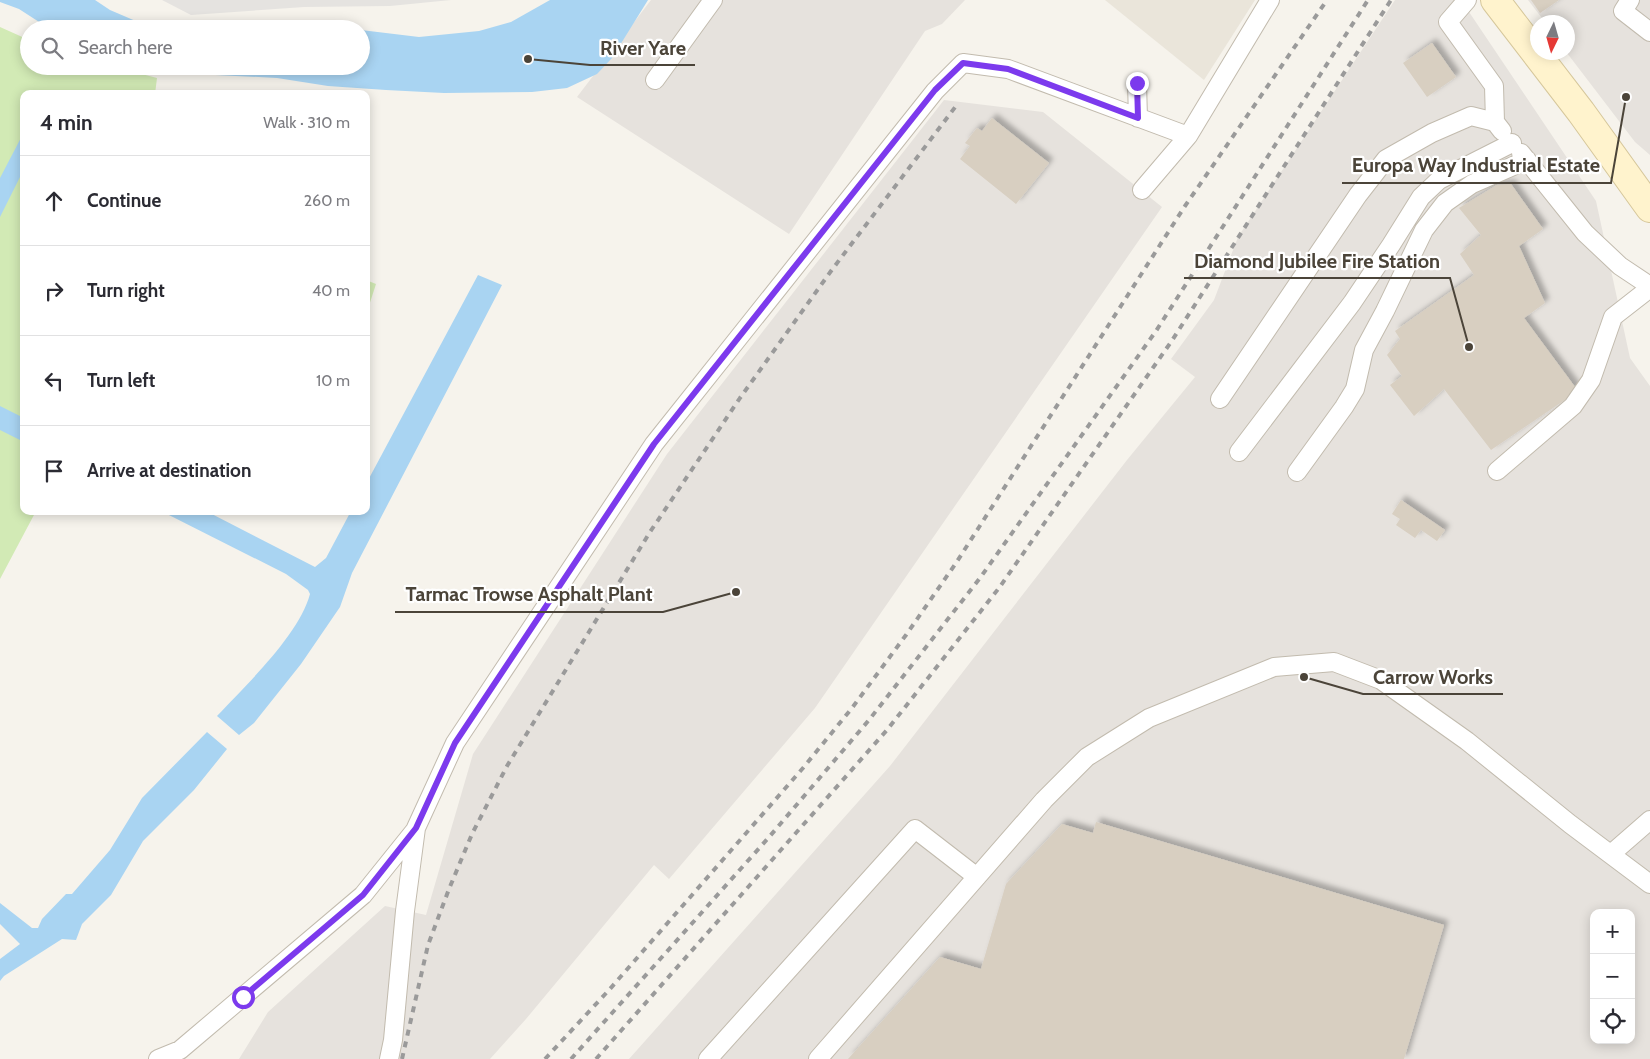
<!DOCTYPE html>
<meta charset="utf-8">
<style>
body{margin:0;font-family:Cabin,sans-serif;background:#f7f7f7;color:#2b2b33}
.controls{position:absolute;right:15px;bottom:15px;display:grid;overflow:hidden;border-radius:10px;box-shadow:0 2px 12px #0003}
.controls button{width:45px;height:45px;display:grid;place-items:center;padding:0;border:0;border-bottom:1px solid #e1e1e2;background:#fff;color:#2b2b33;font:25px sans-serif}
.compass{position:absolute;left:1530px;top:15px;width:45px;height:45px;border-radius:50%;background:#fff;box-shadow:0 2px 12px #0003;rotate:185deg}
.stop{position:absolute;width:15px;height:15px;margin:-11px;border:4px solid #7c3aed;border-radius:50%;background:#fff}
.stop.end{background:#7c3aed;border-color:#fff;box-shadow:0 1px 5px #0008}
.list{margin:0;padding:0;list-style:none}
h2{display:flex;justify-content:space-between;align-items:center;height:65px;margin:0;padding:0 20px;font-size:21px}
h2 small{font-size:16px;font-weight:400;color:#7c7c81}
.list li{display:grid;grid-template-columns:32px 1fr auto;gap:15px;align-items:center;box-sizing:border-box;height:90px;padding:0 20px;border-top:1px solid #e1e1e2}
.list b{display:block;font-size:19px;white-space:nowrap}
.list em{font-size:16px;font-style:normal;color:#7c7c81}
.icon{flex:none;width:28px;height:28px;fill:none;stroke:currentColor;stroke-width:2;stroke-linecap:round;stroke-linejoin:round}
.map{position:relative;flex:none;width:1650px;height:1059px;overflow:hidden}
.search{position:absolute;background:#fff;box-shadow:0 2px 12px #0003;left:20px;top:20px;width:350px;height:55px;display:flex;align-items:center;gap:12px;box-sizing:border-box;padding:0 18px;border-radius:28px;color:#7c7c81;font-size:19px}
.panel{position:absolute;background:#fff;box-shadow:0 2px 12px #0003;left:20px;top:90px;width:350px;height:425px;border-radius:10px}
.map>svg:first-child{display:block}
.residential{fill:#eae5da}
.industrial{fill:#e6e2dd;fill-rule:evenodd}
.green{fill:#d2eab5}
.parking{fill:#e5e3e0}
.water{fill:#a9d4f2}
.building{fill:#d8cfc1;filter:url(#shadow)}
.lines{fill:none;stroke-linecap:round;stroke-linejoin:round}
.lane-casing{stroke:#c2bbae;stroke-width:20}
.secondary-casing{stroke:#d6c79b;stroke-width:30}
.lane{stroke:#fff;stroke-width:18}
.secondary{stroke:#fff3cd;stroke-width:28}
.rail{stroke:#9a9a9a;stroke-width:4;stroke-dasharray:6 6;stroke-linecap:butt}
.route{stroke:#7c3aed;stroke-width:6}
.leader{fill:none;stroke:#4b4439;stroke-width:2}
.callout-dot{fill:#4b4439;stroke:#fff;stroke-width:2}
.callout-label{font-size:20px;text-anchor:middle;font-weight:bold;fill:#4b4439;stroke:#fff;stroke-width:4.5;stroke-linejoin:round;paint-order:stroke}
</style>
<div class="map">
<svg width="1650" height="1059" viewBox="0 0 1650 1059">
<defs>
<filter id="shadow"><feDropShadow dx="4.5" dy="-4.5" stdDeviation="2.5" flood-color="#0004"/></filter>
</defs>
<rect width="100%" height="100%" fill="#f6f3ec"/>
<path class="residential" d="M1105,0H1255L1204,80Z"/>
<path class="industrial" d="M651,0H965L942,24L925,31L789,234L577,97Z
M1395,0H1461L1596,201L1630,358L1650,386V1059H629L890,766L1127,460L1195,377L1171,359L1214,300L1238,237ZM1594,913H1631V1040H1594Z
M1528,0H1650V155L1635,142L1567,53L1568,22H1545Z
M944,100L1043,112L1162,207L815,708L669,879L654,865L526,1019L490,1059H239L268,1012L385,906L426,915L473,754L667,454Z"/>
<path class="green" d="M0,27L29,40V66H111L157,78L155,94H24V511H54L35,513L0,579Z
M366,280L376,284L366,315Z"/>
<path class="parking" d="M162,0H451L390,6L304,7L191,15Z"/>
<path class="water" d="M0,0H95L110,10L138,22L332,27L348,29H50L19,9L0,2Z
M550,0H648L612,58L597,74L567,88L532,92L444,93L386,90L328,86L277,78L175,73L151,66H361V30L419,37L479,31L511,22Z
M24,132V169L0,217V178Z
M478,275L502,285L352,573L340,607L301,664L254,723L239,735L217,716C246,685 299,635 310,594L308,590L286,574L161,511H206L315,567L326,558L351,511H366V484Z
M0,406L24,418V442L0,430Z
M207,732L227,749L194,790L143,841L111,895L82,924L76,940L62,939L4,976L0,981V959L20,944L0,924V903L32,928H38L42,919L66,894H72L110,850L142,798Z"/>
<path class="building" d="M1531,0H1559L1540,13Z
M1432,43L1456,77L1427,97L1403,63Z
M992,118L1049,163L1016,204L960,159L970,146L965,143L977,128L982,131Z
M1511,184L1543,229L1519,246L1545,303L1524,318L1578,391L1491,450L1444,389L1414,416L1390,385L1402,376L1387,355L1400,339L1395,331L1474,275L1460,254L1481,235L1459,208L1497,185Z
M1401,500L1445,530L1437,541L1421,530L1415,538L1396,525L1400,519L1392,514Z
M1096,822L1444,925L1404,1059H848L940,957L981,969L1006,884L1062,824L1093,833Z"/>
<g class="lines">
<g class="lane-casing">
<path id="lane" d="M1467,0L1448,22L1494,86L1495,122L1502,131
M1630,0L1623,11L1650,32
M655,80L713,0
M1137,83L1138,118
M1521,153L1585,233L1620,266L1650,286
M1142,190L1188,136
M1220,399L1358,195L1386,159L1432,133L1471,116L1495,122
M1239,452L1352,303L1391,245L1421,197L1439,180L1512,143
M1497,471L1573,406L1591,380L1613,317L1650,288
M1297,472L1344,407L1355,389L1364,350L1385,311L1424,230L1445,203L1472,184L1527,160
M1611,854L1650,820
M158,1059L180,1050L363,895L416,829
M389,1059L393,1040L405,911L416,828L455,743L654,444L935,91L963,63L1008,69L1188,136L1270,0
M708,1059L915,829L977,877
M818,1059L1044,800L1087,757L1149,718L1274,667L1334,662L1381,680L1467,741L1570,824L1650,884"/>
</g>
<g class="secondary-casing">
<path id="secondary" d="M1495,0L1581,112L1650,208"/>
</g>
<use href="#lane" class="lane"/>
<use href="#secondary" class="secondary"/>
<path class="rail" d="M402,1059L428,945L449,889L472,834L507,766L650,532L740,398L831,271L956,106
M545,1059L609,990L803,768L852,708L906,635L956,563L1185,206L1327,0
M571,1059L770,836L869,720L980,578L1156,331L1368,0
M596,1059L887,730L999,588L1171,342L1391,0"/>
</g>
<g class="lines">
<path class="route" d="M243,997L363,895L416,828L455,743L654,444L935,90L963,63L1008,69L1138,118L1137,83"/>
</g>
<path class="leader" d="M528 59L590 65H695M1626 97L1611 183H1342M1469 347L1450 278H1184M736 592L663 612H395M1304 677L1363 694H1503"/>
<g class="callout-dot">
<circle cx="528" cy="59" r="5"/>
<circle cx="1626" cy="97" r="5"/>
<circle cx="1469" cy="347" r="5"/>
<circle cx="736" cy="592" r="5"/>
<circle cx="1304" cy="677" r="5"/>
</g>
<g class="callout-label">
<text x="643" y="55">River Yare</text>
<text x="1476" y="172">Europa Way Industrial Estate</text>
<text x="1317" y="268">Diamond Jubilee Fire Station</text>
<text x="529" y="601">Tarmac Trowse Asphalt Plant</text>
<text x="1433" y="684">Carrow Works</text>
</g>
</svg>
<div class="controls">
<button>+</button>
<button>−</button>
<button><svg class="icon" aria-label="locate" viewBox="0 0 24 24"><circle cx="12" cy="12" r="6"/><path d="M12 2v4M12 18v4M2 12h4M18 12h4"/></svg></button>
</div>
<svg class="compass" viewBox="-18 -18 36 36"><path d="M0-13l5 13h-10z" fill="#e53935"/><path d="M0 13l5-13h-10z" fill="#7c7c81"/></svg>
<div class="stop" style="left:243px;top:997px"></div>
<div class="stop end" style="left:1137px;top:83px"></div>
<div class="search"><svg class="icon" aria-label="search" viewBox="0 0 24 24"><circle cx="10" cy="10" r="6"/><path d="M15 15l6 6"/></svg>Search here</div>
<section class="panel">
<h2>4 min<small>Walk · 310 m</small></h2>
<ul class="list">
<li><svg class="icon" aria-label="ahead" viewBox="0 0 24 24"><path d="M12 20V5M6 11l6-6 6 6"/></svg><div><b>Continue</b></div><em>260 m</em></li>
<li><svg class="icon" aria-label="right" viewBox="0 0 24 24"><path d="M7 20v-9h11M14 6l5 5-5 5"/></svg><div><b>Turn right</b></div><em>40 m</em></li>
<li><svg class="icon" aria-label="left" viewBox="0 0 24 24"><path d="M17 20v-9H6M10 6l-5 5 5 5"/></svg><div><b>Turn left</b></div><em>10 m</em></li>
<li><svg class="icon" aria-label="arrive" viewBox="0 0 24 24"><path d="M6 21V4h12l-3 4 3 4H6"/></svg><div><b>Arrive at destination</b></div></li>
</ul>
</section>
</div>
